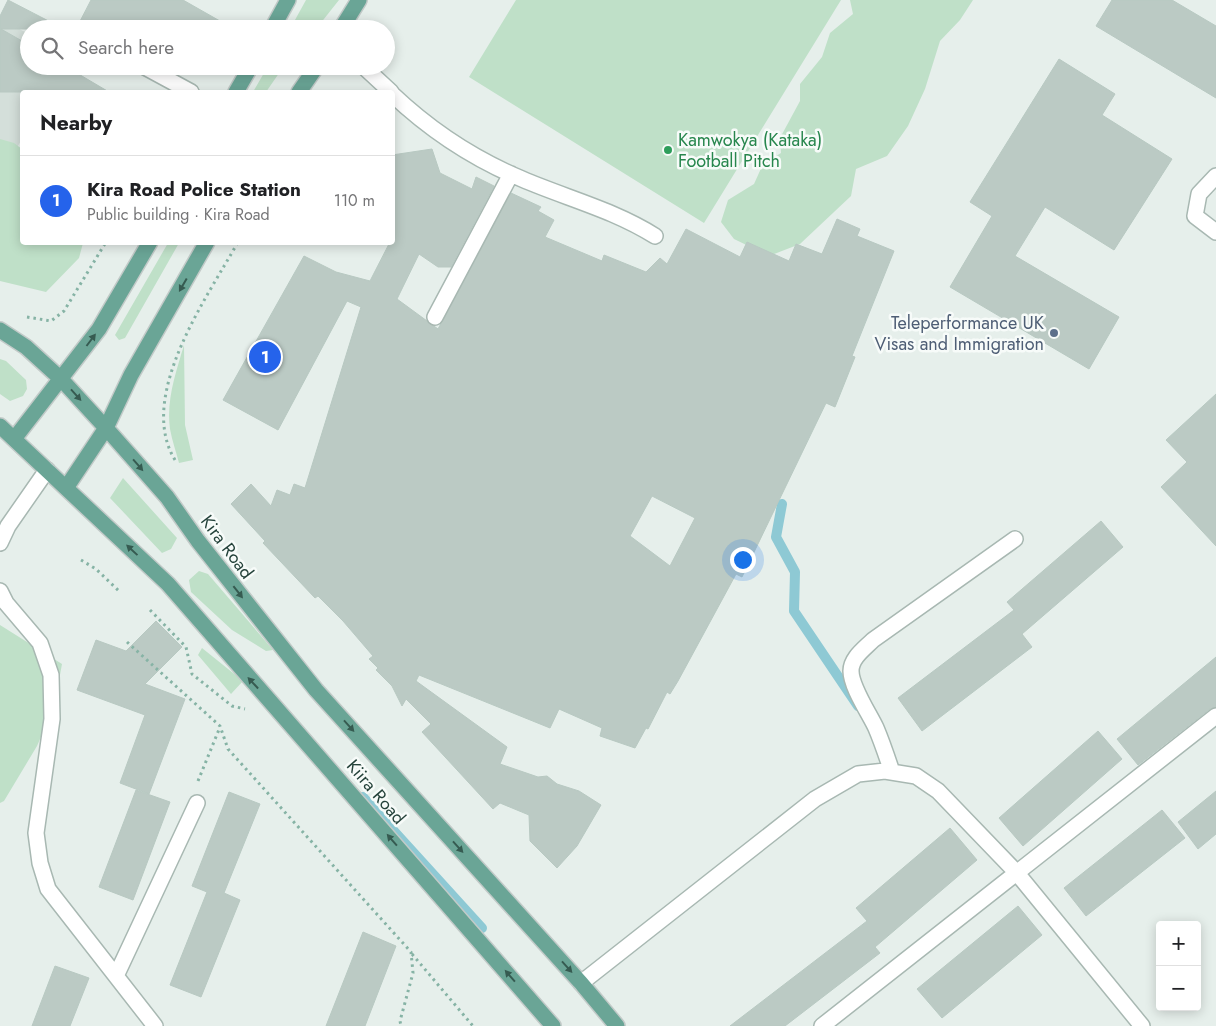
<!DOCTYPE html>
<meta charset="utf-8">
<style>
body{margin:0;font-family:Jost,sans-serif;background:#f6f6f6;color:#202124}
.controls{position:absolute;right:15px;bottom:15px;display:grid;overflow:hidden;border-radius:5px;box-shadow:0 2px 12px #0003}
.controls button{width:45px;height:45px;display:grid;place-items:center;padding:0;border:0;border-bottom:1px solid #e0e0e0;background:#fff;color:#202124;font:25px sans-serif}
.you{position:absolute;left:742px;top:559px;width:18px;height:18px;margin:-12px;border:4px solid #fff;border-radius:50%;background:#1a73e8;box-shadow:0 0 0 8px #1a73e833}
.badge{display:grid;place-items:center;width:32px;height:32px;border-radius:50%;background:#2563eb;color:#fff;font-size:16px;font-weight:700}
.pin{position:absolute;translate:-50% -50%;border:2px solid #fff;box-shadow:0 1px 5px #0006}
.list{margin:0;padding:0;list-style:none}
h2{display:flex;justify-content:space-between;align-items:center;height:65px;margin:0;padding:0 20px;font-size:21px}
h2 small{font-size:16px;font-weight:400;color:#757577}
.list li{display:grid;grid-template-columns:32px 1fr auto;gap:15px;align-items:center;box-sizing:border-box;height:90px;padding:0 20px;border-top:1px solid #e0e0e0}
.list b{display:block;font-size:19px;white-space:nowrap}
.list p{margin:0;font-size:16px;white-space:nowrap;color:#757577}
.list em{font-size:16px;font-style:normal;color:#757577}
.icon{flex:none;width:28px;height:28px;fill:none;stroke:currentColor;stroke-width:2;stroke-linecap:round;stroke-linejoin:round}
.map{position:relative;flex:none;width:1216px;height:1026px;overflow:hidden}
.search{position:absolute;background:#fff;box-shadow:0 2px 12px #0003;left:20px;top:20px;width:375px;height:55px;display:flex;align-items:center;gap:12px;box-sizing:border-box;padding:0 18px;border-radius:28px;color:#757577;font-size:19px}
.panel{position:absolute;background:#fff;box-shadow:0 2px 12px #0003;left:20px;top:90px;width:375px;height:155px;border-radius:5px}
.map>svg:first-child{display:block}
.built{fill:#d4dfda}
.green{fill:#bfe0c8}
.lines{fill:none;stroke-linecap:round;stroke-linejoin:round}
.stream{stroke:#8ec9d4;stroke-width:10}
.building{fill:#bbcac4;stroke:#b8c9c2;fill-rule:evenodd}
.minor-casing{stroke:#a8b8b2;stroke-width:18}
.major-casing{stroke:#c2cac8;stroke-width:18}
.path{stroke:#86b3a5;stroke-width:3;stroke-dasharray:2.5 4;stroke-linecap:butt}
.minor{stroke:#fff;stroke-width:15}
.major{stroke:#6aa596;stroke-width:15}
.oneway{fill:#365b51}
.leisure-dot{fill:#2e9e5b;stroke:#f7fbf9;stroke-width:2}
.service-dot{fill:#5c6f8a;stroke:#f7fbf9;stroke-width:2}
.labels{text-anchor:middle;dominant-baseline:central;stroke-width:5;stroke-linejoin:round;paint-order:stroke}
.leisure-label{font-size:18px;fill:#27864d;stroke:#f7fbf9;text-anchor:start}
.service-label{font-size:18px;fill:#4e5e75;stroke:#f7fbf9;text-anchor:end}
.street-label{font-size:18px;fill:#24423a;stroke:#f7fbf9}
</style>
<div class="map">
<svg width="1216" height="1026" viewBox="0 0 1216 1026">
<rect width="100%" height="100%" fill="#e6efeb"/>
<path class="built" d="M0,19L29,34V66H66L51,92H22V139L0,177Z"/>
<path class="green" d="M306,0H339L316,29H290Z
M516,0H841L704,223L469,77Z
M850,0H973L960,20L940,41L925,89L908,126L887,156L856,169L851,196L800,244L769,256L734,239L721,222L728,200L754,184L763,164L781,153L780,138L800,101V84L822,57L830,33L853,14Z
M268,66H284L266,92H253Z
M0,139L14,143L22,149V242L83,243L79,258L46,292L0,281Z
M168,243H179L125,338L119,340L115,335Z
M184,345L185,425L193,460L179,463C176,452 172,440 170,429C166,400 176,372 184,345Z
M0,359L6,361L26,380L27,389L23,396L10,401L0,394Z
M123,478L177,538L171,549L162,553L110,498Z
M199,571L208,574L273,650L266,651L232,630L191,592L189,580Z
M0,625L62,664L54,707L37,746L4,801L0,803Z
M202,648L243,681L231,694L198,655Z"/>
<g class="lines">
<path class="stream" d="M782,504L776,537L795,572L794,611L858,706
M363,797L482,928"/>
</g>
<path class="building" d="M8,0L64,29H1L29,45V66H65L109,92H0V16Z
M91,0H183L234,29H76Z
M1112,0H1172L1216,26V98L1096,26Z
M1059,59L1115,94L1102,115L1172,159L1114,250L1045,207L1015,256L1119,317L1089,369L950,287L992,216L970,202Z
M432,149L440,173L472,189L476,177L494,186L451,267H438L419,254L397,299L438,329L511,193L541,207L538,211L554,220L545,237L602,261L604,255L646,272L660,258L667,264L686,229L740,257L747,242L789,261L796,244L822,254L837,219L860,229L857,236L894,251L852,356L855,357L835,407L826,403L742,577L736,574L678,681L670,694L667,692L648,729L646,728L635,748L600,736L602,728L559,709L550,728L419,675L416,681L507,747L500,764L538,777L547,776L557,784L579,791L601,805L577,846L557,868L530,841L529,815L500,803L493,809L422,732L431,724L406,699L402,706L392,686L376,670L378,668L369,659L373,656L343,621L318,596L315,598L263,543L265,541L231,504L251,484L271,506L277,490L290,495L294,484L305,488L361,307L347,301L278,430L223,400L304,256L336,272L370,281L390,242H392V155ZM652,496L695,518L670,566L630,536Z
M1216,394V546L1161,487L1187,462L1166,440Z
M1101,521L1123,547L1022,634L1032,647L922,731L898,698L1014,610L1007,602Z
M156,621L182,647L145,684L185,699L149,794L120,783L145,715L77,690L96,640L126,651Z
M1216,657V707L1210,709L1138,765L1117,739Z
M1098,731L1122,759L1023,846L999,818Z
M136,790L170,802L133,900L99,887Z
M1216,791V834L1198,849L1178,822Z
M229,792L260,804L224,893L240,900L201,997L170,985L207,892L192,886Z
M1162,810L1185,838L1086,916L1064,888Z
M950,828L977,860L875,947L880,953L785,1026H730L867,921L856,908Z
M1018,906L1042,935L942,1018L917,989Z
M363,932L396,946L365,1026H326Z
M55,966L89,978L70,1026H32Z"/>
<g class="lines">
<g class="minor-casing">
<path id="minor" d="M143,66L191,92
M363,66L391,92
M392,94C430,130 474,159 522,179C566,198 614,210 655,236
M1216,176L1199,194L1195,216L1216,232
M435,317L511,174
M0,543L8,526L47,470
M0,591L6,603L40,643L51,675L52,719L36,833L40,863L48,889L155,1026
M892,772C887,757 882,742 876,728C869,713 851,687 851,671C851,658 864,649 873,640L1015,539
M116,976L197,803
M581,983L815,799L858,774L885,771L916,776L938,791L1016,872L1142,1026
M822,1026L1216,716"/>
</g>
<g class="major-casing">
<path id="major" d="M272,29L288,0
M341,29L359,0
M236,92L251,66
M299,92L317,66
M0,330L26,347L61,379L106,428L167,497L198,541L316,690L581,983L617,1026
M0,426L168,584L553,1026
M14,439L99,329L150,242
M66,488L106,428L131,375L207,242"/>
</g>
<path class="path" d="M27,317L51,321L64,311L106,242
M175,460C136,396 207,298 238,242
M81,560L96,569L120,592
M150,610L186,647L192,674L232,706L245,709
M127,642L220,726L228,749L411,952L413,973L400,1021L401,1026
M198,781L220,727
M412,954L473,1026"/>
<use href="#minor" class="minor"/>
<use href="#major" class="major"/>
</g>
<defs><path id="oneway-solid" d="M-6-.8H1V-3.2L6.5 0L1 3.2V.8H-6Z" transform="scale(1.25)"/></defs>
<g class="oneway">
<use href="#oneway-solid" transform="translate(183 285) rotate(120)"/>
<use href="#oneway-solid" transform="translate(91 340) rotate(-53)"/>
<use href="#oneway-solid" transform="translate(76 395) rotate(48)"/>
<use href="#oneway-solid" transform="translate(138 465) rotate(49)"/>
<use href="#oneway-solid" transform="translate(132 550) rotate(-137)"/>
<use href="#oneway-solid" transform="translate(238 592) rotate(52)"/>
<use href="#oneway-solid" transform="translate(253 683) rotate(-133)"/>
<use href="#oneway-solid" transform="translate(349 726) rotate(48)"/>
<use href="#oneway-solid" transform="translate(392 840) rotate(-131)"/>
<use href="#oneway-solid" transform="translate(458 847) rotate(48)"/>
<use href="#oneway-solid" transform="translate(567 967) rotate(48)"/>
<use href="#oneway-solid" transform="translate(510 976) rotate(-131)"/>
</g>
<circle class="leisure-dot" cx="668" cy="150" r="5"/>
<circle class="service-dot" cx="1054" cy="333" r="5"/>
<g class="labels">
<g class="leisure-label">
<text x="678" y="140">Kamwokya (Kataka)<tspan x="678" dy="21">Football Pitch</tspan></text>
</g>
<g class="service-label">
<text x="1044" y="323">Teleperformance UK<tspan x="1044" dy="21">Visas and Immigration</tspan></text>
</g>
<g class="street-label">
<text transform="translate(227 547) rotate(53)">Kira Road</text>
<text transform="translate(376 792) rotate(49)">Kiira Road</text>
</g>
</g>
</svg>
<div class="controls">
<button>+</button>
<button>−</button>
</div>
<div class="you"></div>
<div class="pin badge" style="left:265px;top:357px">1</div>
<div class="search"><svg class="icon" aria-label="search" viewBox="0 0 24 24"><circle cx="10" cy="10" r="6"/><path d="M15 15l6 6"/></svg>Search here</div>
<section class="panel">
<h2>Nearby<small></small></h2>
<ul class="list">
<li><span class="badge">1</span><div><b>Kira Road Police Station</b><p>Public building · Kira Road</p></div><em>110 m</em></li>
</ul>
</section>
</div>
